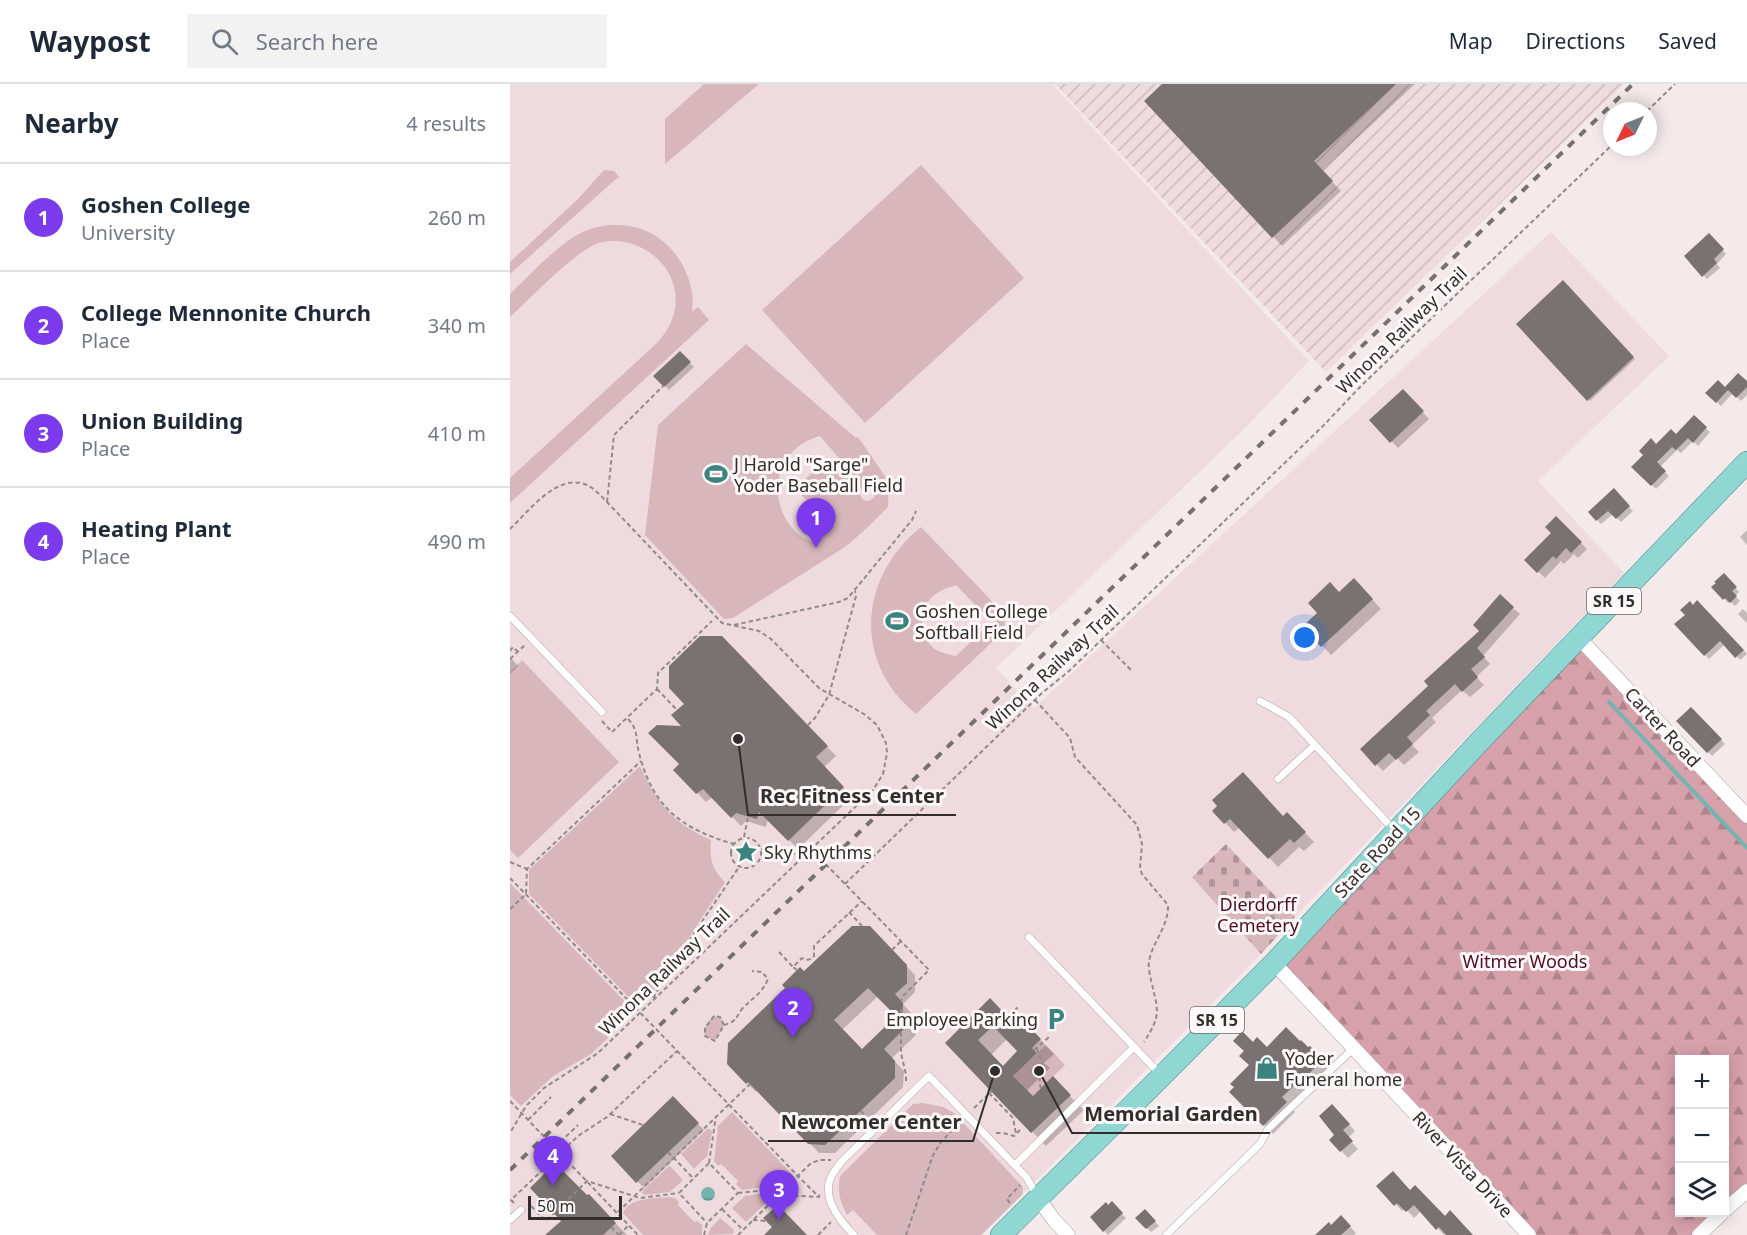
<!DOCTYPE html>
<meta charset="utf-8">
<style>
body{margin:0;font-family:"Noto Sans",sans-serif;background:#f2f2f3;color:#1f2937}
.controls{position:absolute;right:18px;bottom:18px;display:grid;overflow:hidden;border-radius:0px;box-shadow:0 3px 15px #0003}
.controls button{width:54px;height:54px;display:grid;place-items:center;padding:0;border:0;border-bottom:2px solid #e0e1e3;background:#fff;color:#1f2937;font:30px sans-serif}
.compass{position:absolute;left:1093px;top:18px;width:54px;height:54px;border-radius:50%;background:#fff;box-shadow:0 3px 15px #0003;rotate:227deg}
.scale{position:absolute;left:18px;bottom:15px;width:94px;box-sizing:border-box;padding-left:6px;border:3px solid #312d2e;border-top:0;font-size:16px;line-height:21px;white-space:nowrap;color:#312d2e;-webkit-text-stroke:4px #fef8f9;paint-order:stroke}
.you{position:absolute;left:795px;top:554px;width:21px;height:21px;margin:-15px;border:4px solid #fff;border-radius:50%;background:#1a73e8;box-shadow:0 0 0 9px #1a73e833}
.badge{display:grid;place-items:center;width:39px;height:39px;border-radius:50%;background:#7c3aed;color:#fff;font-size:20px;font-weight:700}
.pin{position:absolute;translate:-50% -50px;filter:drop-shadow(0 2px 3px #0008)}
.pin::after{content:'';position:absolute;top:32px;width:21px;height:18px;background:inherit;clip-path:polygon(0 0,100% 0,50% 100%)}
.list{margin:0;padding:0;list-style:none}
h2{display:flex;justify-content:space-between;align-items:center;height:78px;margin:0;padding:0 24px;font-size:26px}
h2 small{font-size:20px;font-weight:400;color:#747a83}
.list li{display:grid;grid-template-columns:39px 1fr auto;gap:18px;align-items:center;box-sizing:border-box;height:108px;padding:0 24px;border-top:2px solid #e0e1e3}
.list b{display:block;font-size:22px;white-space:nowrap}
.list p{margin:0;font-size:20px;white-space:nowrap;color:#747a83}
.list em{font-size:20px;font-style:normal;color:#747a83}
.icon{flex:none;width:33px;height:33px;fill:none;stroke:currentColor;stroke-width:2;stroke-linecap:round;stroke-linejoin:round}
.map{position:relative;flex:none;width:1237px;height:1151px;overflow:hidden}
header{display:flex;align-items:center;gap:36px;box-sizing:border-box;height:84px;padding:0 30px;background:#fff;border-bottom:2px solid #e0e1e3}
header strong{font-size:28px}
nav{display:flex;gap:33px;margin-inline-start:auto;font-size:21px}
.search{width:420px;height:54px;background:#f2f2f3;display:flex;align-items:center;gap:15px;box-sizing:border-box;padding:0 21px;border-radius:0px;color:#747a83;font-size:22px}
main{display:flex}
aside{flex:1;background:#fff}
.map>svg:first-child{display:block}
.built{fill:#efdbdf}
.industrial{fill:url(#industrial-furrows)}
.green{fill:#d7b6bc;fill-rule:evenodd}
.forest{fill:url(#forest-firs)}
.cemetery{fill:url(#cemetery-stones)}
.water{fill:url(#water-waves)}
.shadow{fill:#0003;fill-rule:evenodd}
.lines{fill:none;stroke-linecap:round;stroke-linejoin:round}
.stream{stroke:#75b4ae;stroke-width:4}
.building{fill:#7a7172;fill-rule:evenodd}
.lane-casing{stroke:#ada3a5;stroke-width:8}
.street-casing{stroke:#ada3a5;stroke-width:15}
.primary-casing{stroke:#3f8985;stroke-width:22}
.path{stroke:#918a8b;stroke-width:2;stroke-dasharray:4.5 3;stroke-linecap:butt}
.lane{stroke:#fff;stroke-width:7}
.street{stroke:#fff;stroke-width:14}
.primary{stroke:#90d6d2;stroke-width:21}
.rail{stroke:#777072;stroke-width:4;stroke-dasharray:8 8;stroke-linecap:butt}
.labels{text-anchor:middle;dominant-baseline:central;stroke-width:6;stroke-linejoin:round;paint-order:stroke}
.shield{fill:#fef8f9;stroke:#6e6a6b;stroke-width:1.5}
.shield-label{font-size:16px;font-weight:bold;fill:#312d2e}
.street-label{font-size:18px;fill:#312d2e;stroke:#fef8f9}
.poi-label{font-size:18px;fill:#312d2e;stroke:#fef8f9;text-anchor:start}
.park-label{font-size:18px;fill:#4e0e24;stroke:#fef8f9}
.leader{fill:none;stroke:#312d2e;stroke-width:2}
.callout-dot{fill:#312d2e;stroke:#fef8f9;stroke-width:2}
.callout-label{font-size:20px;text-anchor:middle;font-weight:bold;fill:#312d2e;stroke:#fef8f9;stroke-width:6;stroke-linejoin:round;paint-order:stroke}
</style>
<header>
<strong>Waypost</strong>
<div class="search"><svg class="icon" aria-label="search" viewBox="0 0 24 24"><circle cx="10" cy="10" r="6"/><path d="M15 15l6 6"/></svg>Search here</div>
<nav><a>Map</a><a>Directions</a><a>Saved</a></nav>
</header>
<main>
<aside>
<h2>Nearby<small>4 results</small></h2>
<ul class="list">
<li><span class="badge">1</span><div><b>Goshen College</b><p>University</p></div><em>260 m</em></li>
<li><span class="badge">2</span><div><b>College Mennonite Church</b><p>Place</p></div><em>340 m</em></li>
<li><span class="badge">3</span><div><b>Union Building</b><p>Place</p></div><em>410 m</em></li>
<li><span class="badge">4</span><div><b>Heating Plant</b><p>Place</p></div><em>490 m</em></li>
</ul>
</aside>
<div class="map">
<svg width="1237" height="1151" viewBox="0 0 1237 1151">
<defs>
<pattern id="industrial-furrows" width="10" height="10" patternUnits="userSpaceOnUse" patternTransform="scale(1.5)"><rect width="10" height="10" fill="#efdbdf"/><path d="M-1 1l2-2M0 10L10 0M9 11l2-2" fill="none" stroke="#cdbcc0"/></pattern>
<pattern id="forest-firs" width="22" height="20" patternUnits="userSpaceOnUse" patternTransform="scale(1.5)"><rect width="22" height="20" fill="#d7a1ac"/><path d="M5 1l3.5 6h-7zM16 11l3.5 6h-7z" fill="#af848c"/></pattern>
<pattern id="cemetery-stones" width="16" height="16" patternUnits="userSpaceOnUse" patternTransform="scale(1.5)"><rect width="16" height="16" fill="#d7b6bc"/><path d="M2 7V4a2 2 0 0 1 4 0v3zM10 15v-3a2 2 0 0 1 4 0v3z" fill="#af9499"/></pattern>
<pattern id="water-waves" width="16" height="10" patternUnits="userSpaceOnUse" patternTransform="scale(1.5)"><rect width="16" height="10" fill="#75b4ae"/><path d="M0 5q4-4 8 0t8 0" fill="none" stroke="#61938e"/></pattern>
</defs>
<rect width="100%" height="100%" fill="#f4e9eb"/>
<path class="built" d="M0,0H542L799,277L736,343L486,584L524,624L1041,148L1159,272L1028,397L1114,489L785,833L716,761L682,792L751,870L472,1151H0Z"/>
<path class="industrial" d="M545,0H1114L816,288Z"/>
<path class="green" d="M194,0H249L155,80V35Z
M411,81L514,194L355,339L252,226Z
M94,86L104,87L110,94H107L0,190V178L68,115Z
M98,141C109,141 120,141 131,145C164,156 187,194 182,228L188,223L199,236L0,419V394L147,259C160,245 168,228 165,208C161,174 122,150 89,159C66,166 20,215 0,233V210C20,191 44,164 67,151C77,145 87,143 98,141Z
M236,260L346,354L348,353L379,398L378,423L357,444L335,463L223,534L214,535L135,451L148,341ZM310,352L329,374L322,377L317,376L291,399L290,409L313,435H321L326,440L304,459C298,456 292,454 287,449C262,426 260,384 289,362C295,357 303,354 310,352ZM357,400L363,402L366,409C364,416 359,418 353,416L349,409L352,402Z
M411,443L480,515L494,533L495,544L477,563L406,630C342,578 349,493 411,443ZM446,501L474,530L483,531L487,539L483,546L472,547L446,572C440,571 434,569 428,567C409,556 407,529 421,514C428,507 437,504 446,501Z
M12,576L109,678L8,774L0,766V588Z
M130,682C149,721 160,737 201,756C199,774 202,786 215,798L139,915L129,924L19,810V786Z
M0,799L125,928L81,970L43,992L11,1022L0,1011Z
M204,932L210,933L214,941L205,957L195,952C193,944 197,937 204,932Z
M536,961L555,981L523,1012L503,992Z
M413,1019L433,1023L444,1029L513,1103L512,1111L471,1151H367L343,1126L337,1131C330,1118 327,1106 330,1092L403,1020Z
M222,1028L283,1091L272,1101L232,1106L226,1100L228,1097L211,1080L208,1082L204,1077L208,1042Z
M197,1045H200L202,1048L197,1072L184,1085L171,1070Z
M159,1082L161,1083L173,1096L160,1108L135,1111L132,1109L133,1106Z
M260,1108L263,1110L262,1113L236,1138L222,1124L235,1112Z
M159,1113L165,1114L169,1118L168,1121L184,1138L187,1137L192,1141V1151H133L113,1129C120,1113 143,1115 159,1113Z
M210,1134L224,1146L223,1150L198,1151L200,1145Z"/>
<path class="forest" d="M1069,554L1237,732V1107L1215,1127L1214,976H1170V1128L1213,1129L1189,1151H1019L764,879Z"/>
<path class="cemetery" d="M716,760L785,833L751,870L682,793Z"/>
<path class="water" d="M191 1110a7 7 0 1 1 14 0a7 7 0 1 1-14 0Z"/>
<path class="shadow" d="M654,0H905L812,87L831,107L772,162L636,17Z
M1199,151L1216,170L1207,180L1210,184L1197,195L1176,172Z
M1053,198L1125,275L1080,317L1008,241Z
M170,269L184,283L159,306L146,292Z
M1228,291L1237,299V311L1231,317L1223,309L1211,322L1197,309L1215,305Z
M893,307L919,335L888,364L861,336Z
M1184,333L1200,348L1188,362L1183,357L1171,369L1167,366L1150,383L1159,392L1146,405L1124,383L1146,362L1166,352Z
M1103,406L1123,427L1111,438L1103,430L1091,440L1080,428Z
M1046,434L1077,465L1068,474L1064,470L1054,480L1051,477L1035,494L1016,476L1043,449Z
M1237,446V461L1230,453Z
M1214,491L1229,508L1225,512L1230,517L1225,522L1220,517L1218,519L1204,503Z
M853,505L871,525L821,571L794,543L830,510Z
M1187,518L1237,570L1230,576L1215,560L1199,575L1167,541Z
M1003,524L1010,530L973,572L980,580L966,593L974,601L960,613L952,606L922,634L926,638L902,661L909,668L894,681L887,674L873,687L852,665Z
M1233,525L1237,529V539L1228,530Z
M212,554L326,672L314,683L342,713L288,765L258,735L256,743L236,737L231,742L203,713L196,718L165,686L171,680L176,620Z
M0,573L8,582L0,590Z
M1181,625L1215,660L1202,672L1168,637Z
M709,722L774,734L777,730L804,758L794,767L789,763L768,783L730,743L724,748L704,727Z
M359,844L405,891V908L393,920L401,929V946L406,951L382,974L394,987L393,1003L325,1069H309L248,1006L246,1008L218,980L294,889ZM368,912L388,932L352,967L332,946Z
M480,916L502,939L508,933L544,970L534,979L540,984L516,1007L523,1014L543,995L574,1026L536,1062L437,959ZM497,955L509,968L493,983L481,971Z
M743,960L757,965H798L800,964L821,985L780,1023L785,1028L763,1050L721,1008L741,982Z
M163,1014L194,1046L134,1104L103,1072Z
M829,1029L845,1047L838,1054L848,1065L838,1074L821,1056L826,1051Z
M868,1102L901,1107L935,1134L962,1151H938L936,1149L934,1151L911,1127L904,1134L895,1124L892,1127Z
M79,1112L117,1151H38L77,1113Z
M602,1119L616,1134L598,1151L582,1133Z
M635,1127L649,1142L641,1148L627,1134Z
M831,1133L846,1149L844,1151H807L821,1143Z"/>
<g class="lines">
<path class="stream" d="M1099,618L1237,764"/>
</g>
<path class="building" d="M652,0H886L804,77L823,97L762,154L634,17Z
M1199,149L1214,165L1204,175L1207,179L1192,193L1174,172Z
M1053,196L1124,273L1077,317L1006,240Z
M170,267L181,278L154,303L143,292Z
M1228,289L1237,297V303L1226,314L1218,306L1206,319L1195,309L1208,296L1215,303Z
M893,305L914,327L880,359L859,336Z
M1184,331L1197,343L1183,359L1178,354L1166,366L1162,363L1147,378L1156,387L1141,402L1121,383L1133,371L1129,367L1141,354L1146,360L1161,345L1166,350Z
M1104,404L1120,422L1106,435L1098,427L1086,437L1078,428Z
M1046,432L1072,458L1061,469L1056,464L1046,475L1043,472L1027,489L1014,476L1041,449L1035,443Z
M1214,489L1227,503L1222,507L1227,512L1220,519L1215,514L1213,516L1201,503L1206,499L1204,498Z
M844,494L863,515L811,563L792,543L807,529L798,519L820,498L829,508Z
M990,510L1004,523L967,564L975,573L961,585L968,593L952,608L945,600L916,627L920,631L897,653L903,660L886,676L879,669L865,682L850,665L918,602L914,597L969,547L963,541Z
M1187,516L1234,566L1225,574L1210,557L1194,572L1164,540L1175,531L1170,526L1180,517L1183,521Z
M190,552H212L318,662L306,673L334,703L278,757L249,728L247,735L226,729L221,734L193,705L186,710L163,686L169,680L138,649L147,641L171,642L161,631L174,620L159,604V582Z
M1181,623L1212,655L1197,669L1166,637Z
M733,688L773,732L777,728L796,748L784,759L780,755L758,775L720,735L714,740L702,727L707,722L702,716Z
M342,842H360L397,881V899L385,910L393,919L392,940L398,941L374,965L385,977V994L315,1061L298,1060L238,998L236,1000L217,980L218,959L275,904L272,901L290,883L294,887ZM358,904L386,932L352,965L324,936Z
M480,914L502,937L508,931L531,955L522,964L527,969L503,992L523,1012L543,992L561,1011L521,1049L435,959ZM483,942L507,967L493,982L468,956Z
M776,943L790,957L791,956L798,963L800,962L813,975L792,997L791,995L772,1013L777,1018L753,1042L719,1008L724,1003L720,1000L739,981L729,972L734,967L723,957L732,947L743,958L747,953L757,963Z
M163,1012L189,1039L126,1099L101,1072Z
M822,1020L840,1040L833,1046L843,1057L830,1068L819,1056L824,1051L809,1032Z
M45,1079L77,1111L79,1110L106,1139L93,1151H35L51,1137L20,1104Z
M883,1087L900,1106L905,1101L935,1132L940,1126L963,1151H936L929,1143L926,1146L904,1121L896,1128L887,1119L884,1122L866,1102Z
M602,1117L613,1129L593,1148L580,1133L596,1118L598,1121Z
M268,1121L297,1151H254L262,1143L253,1134Z
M635,1125L646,1137L636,1145L625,1134Z
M831,1131L841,1142L831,1151H805L819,1138L821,1141Z"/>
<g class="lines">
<g class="lane-casing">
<path id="lane" d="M0,532L92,628
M750,617L779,633L884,746
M768,695L805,661
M519,853L650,990
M505,1081L624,963
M0,1136L11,1126
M344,1151C331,1138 315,1118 319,1099C321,1090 327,1083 332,1077L419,992L517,1094L527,1112
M656,1151L750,1060L758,1045L844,964"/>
</g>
<g class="street-casing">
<path id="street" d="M1069,554L1237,732
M764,879L1019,1151
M528,1114L544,1136L558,1151
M1214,1127L1237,1107
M1189,1151L1213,1128"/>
</g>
<g class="primary-casing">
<path id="primary" d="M491,1151L652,992L764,879L971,656L1237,378"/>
</g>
<path class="path" d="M1137,27L1165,0
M97,418L104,351L153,302
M0,445C19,427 49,386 79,402C86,406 91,412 97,418L212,539L249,547L261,555L309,604L354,630L367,641L376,659L377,669L373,690L363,706L88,969L34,1004L16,1022L0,1049
M224,541L329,518L338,514L402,436L406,427
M591,556L622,587
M0,567L3,563L8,568
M0,575L15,561
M147,605L167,626
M525,616L560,654L565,673L627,741L632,760L630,784L632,790L658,821C659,842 642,858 639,878C638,883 640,891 641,896C648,927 652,930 634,958
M118,635C129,646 125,654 129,669C143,724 172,745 224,760
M92,637L102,648L147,605L148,589L202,537
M298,641L305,634L319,611L346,512L345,507
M234,753L238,733
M221 769a15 15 0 1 1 30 0a15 15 0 1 1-30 0Z
M300,764L419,886L394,911L391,917
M251,765L274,769L307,771
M0,778L17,785
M0,794L288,1092L306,1110L310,1112
M335,800L532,609L558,588L813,342L850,303L1102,61
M0,825L16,810L17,785L131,677
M339,828L352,842
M382,866L391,857
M269,868L283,883
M287,886L283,883L292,874C297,877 300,876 304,872V862L352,817
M143,914L163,880L229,783
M391,925V940
M214,941L210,933L204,932L195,944V952L205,957L214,941C227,937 225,935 232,925C242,914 251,911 258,895L252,888L242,887
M492,942L505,930L503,928L509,922
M391,948V969L396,991V1000
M527,964C528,969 531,973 532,979C533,988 527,995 531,1004
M524,966L539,953
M479,1009L503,1034L506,1050
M0,1017L128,1151
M464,1024L482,1007
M351,1027L360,1037
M100,1030L133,1041
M18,1036L41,1013
M337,1040L347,1050
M486,1049H493L504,1052L510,1046
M45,1063L68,1041
M158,1068L183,1094
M199,1079L206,1032
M228,1109L275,1104
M269,1111L310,1113
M4,1119L1,1116L68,1052L97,1033L167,967
M500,1119L497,1115L510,1101
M21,1122L36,1137L77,1097L130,1114L169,1109
M212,1125L233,1146
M108,1128L240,1000
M243,1136L256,1137
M101,1143L109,1151
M109,1151L119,1141
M194,1151L197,1139L228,1109L199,1079L169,1109L197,1139
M228,1151L300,1080L309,1076H321
M308,1151L321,1138
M396,1151L423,1071L431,1058L449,1039"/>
<use href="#lane" class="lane"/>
<use href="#street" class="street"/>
<use href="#primary" class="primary"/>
<path class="rail" d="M0,1086L1123,0"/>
</g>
<defs>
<g id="stadium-bare" transform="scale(1.8)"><path d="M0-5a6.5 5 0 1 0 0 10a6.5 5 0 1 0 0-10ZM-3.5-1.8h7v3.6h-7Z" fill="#3b837e" stroke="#fef8f9" stroke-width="2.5" paint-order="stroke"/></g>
<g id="sight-bare" transform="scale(1.8)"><path d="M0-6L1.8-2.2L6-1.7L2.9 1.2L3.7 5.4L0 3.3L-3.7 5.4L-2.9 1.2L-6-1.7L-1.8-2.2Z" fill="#3b837e" stroke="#fef8f9" stroke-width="2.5" paint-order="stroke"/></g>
<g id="parking-bare" transform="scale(1.8)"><path d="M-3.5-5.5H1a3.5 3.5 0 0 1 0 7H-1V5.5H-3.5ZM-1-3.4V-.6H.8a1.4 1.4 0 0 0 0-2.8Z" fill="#3b837e" stroke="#fef8f9" stroke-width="2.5" paint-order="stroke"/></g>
<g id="shop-bare" transform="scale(1.8)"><path d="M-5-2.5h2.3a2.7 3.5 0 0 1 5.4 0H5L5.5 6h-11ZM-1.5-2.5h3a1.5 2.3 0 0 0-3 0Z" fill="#3b837e" stroke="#fef8f9" stroke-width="2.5" paint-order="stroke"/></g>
</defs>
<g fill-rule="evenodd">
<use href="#stadium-bare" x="206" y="390"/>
<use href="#stadium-bare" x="387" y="537"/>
<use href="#sight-bare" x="236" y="768"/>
<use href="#parking-bare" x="546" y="935"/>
<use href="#shop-bare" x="757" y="984"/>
</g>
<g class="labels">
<g class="shield">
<rect x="1077" y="504" width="54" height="26" rx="4.5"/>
<rect x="680" y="923" width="54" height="26" rx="4.5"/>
</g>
<g class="shield-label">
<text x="1104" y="517">SR 15</text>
<text x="707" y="936">SR 15</text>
</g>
<g class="street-label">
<text transform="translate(891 246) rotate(-44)">Winona Railway Trail</text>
<text transform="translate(542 583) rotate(-43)">Winona Railway Trail</text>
<text transform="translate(1153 643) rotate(47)">Carter Road</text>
<text transform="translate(867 768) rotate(-47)">State Road 15</text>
<text transform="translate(154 887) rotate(-44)">Winona Railway Trail</text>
<text transform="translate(953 1080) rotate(47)">River Vista Drive</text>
</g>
<g class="poi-label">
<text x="224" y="380">J Harold "Sarge"<tspan x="224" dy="21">Yoder Baseball Field</tspan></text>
<text x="405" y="527">Goshen College<tspan x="405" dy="21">Softball Field</tspan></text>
<text x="254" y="768">Sky Rhythms</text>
<text x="528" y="935" text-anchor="end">Employee Parking</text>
<text x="775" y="974">Yoder<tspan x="775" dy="21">Funeral home</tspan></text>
</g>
<g class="park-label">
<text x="748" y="820">Dierdorff<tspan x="748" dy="21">Cemetery</tspan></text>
<text x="1015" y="877">Witmer Woods</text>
</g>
</g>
<path class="leader" d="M228 655L238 731H446M529 987L562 1049H760M485 987L463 1057H258"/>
<g class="callout-dot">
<circle cx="228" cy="655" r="6"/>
<circle cx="529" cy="987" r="6"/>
<circle cx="485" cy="987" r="6"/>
</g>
<g class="callout-label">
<text x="342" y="719">Rec Fitness Center</text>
<text x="661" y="1037">Memorial Garden</text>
<text x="361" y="1045">Newcomer Center</text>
</g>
</svg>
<div class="controls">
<button>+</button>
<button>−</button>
<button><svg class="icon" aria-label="layers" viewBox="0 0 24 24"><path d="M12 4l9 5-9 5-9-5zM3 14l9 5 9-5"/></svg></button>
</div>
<svg class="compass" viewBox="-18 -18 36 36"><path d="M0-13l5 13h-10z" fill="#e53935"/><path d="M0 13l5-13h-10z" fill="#747a83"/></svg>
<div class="scale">50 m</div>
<div class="you"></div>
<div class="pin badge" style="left:306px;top:464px">1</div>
<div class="pin badge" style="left:283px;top:954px">2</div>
<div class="pin badge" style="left:269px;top:1136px">3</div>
<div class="pin badge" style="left:43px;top:1102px">4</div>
</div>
</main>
